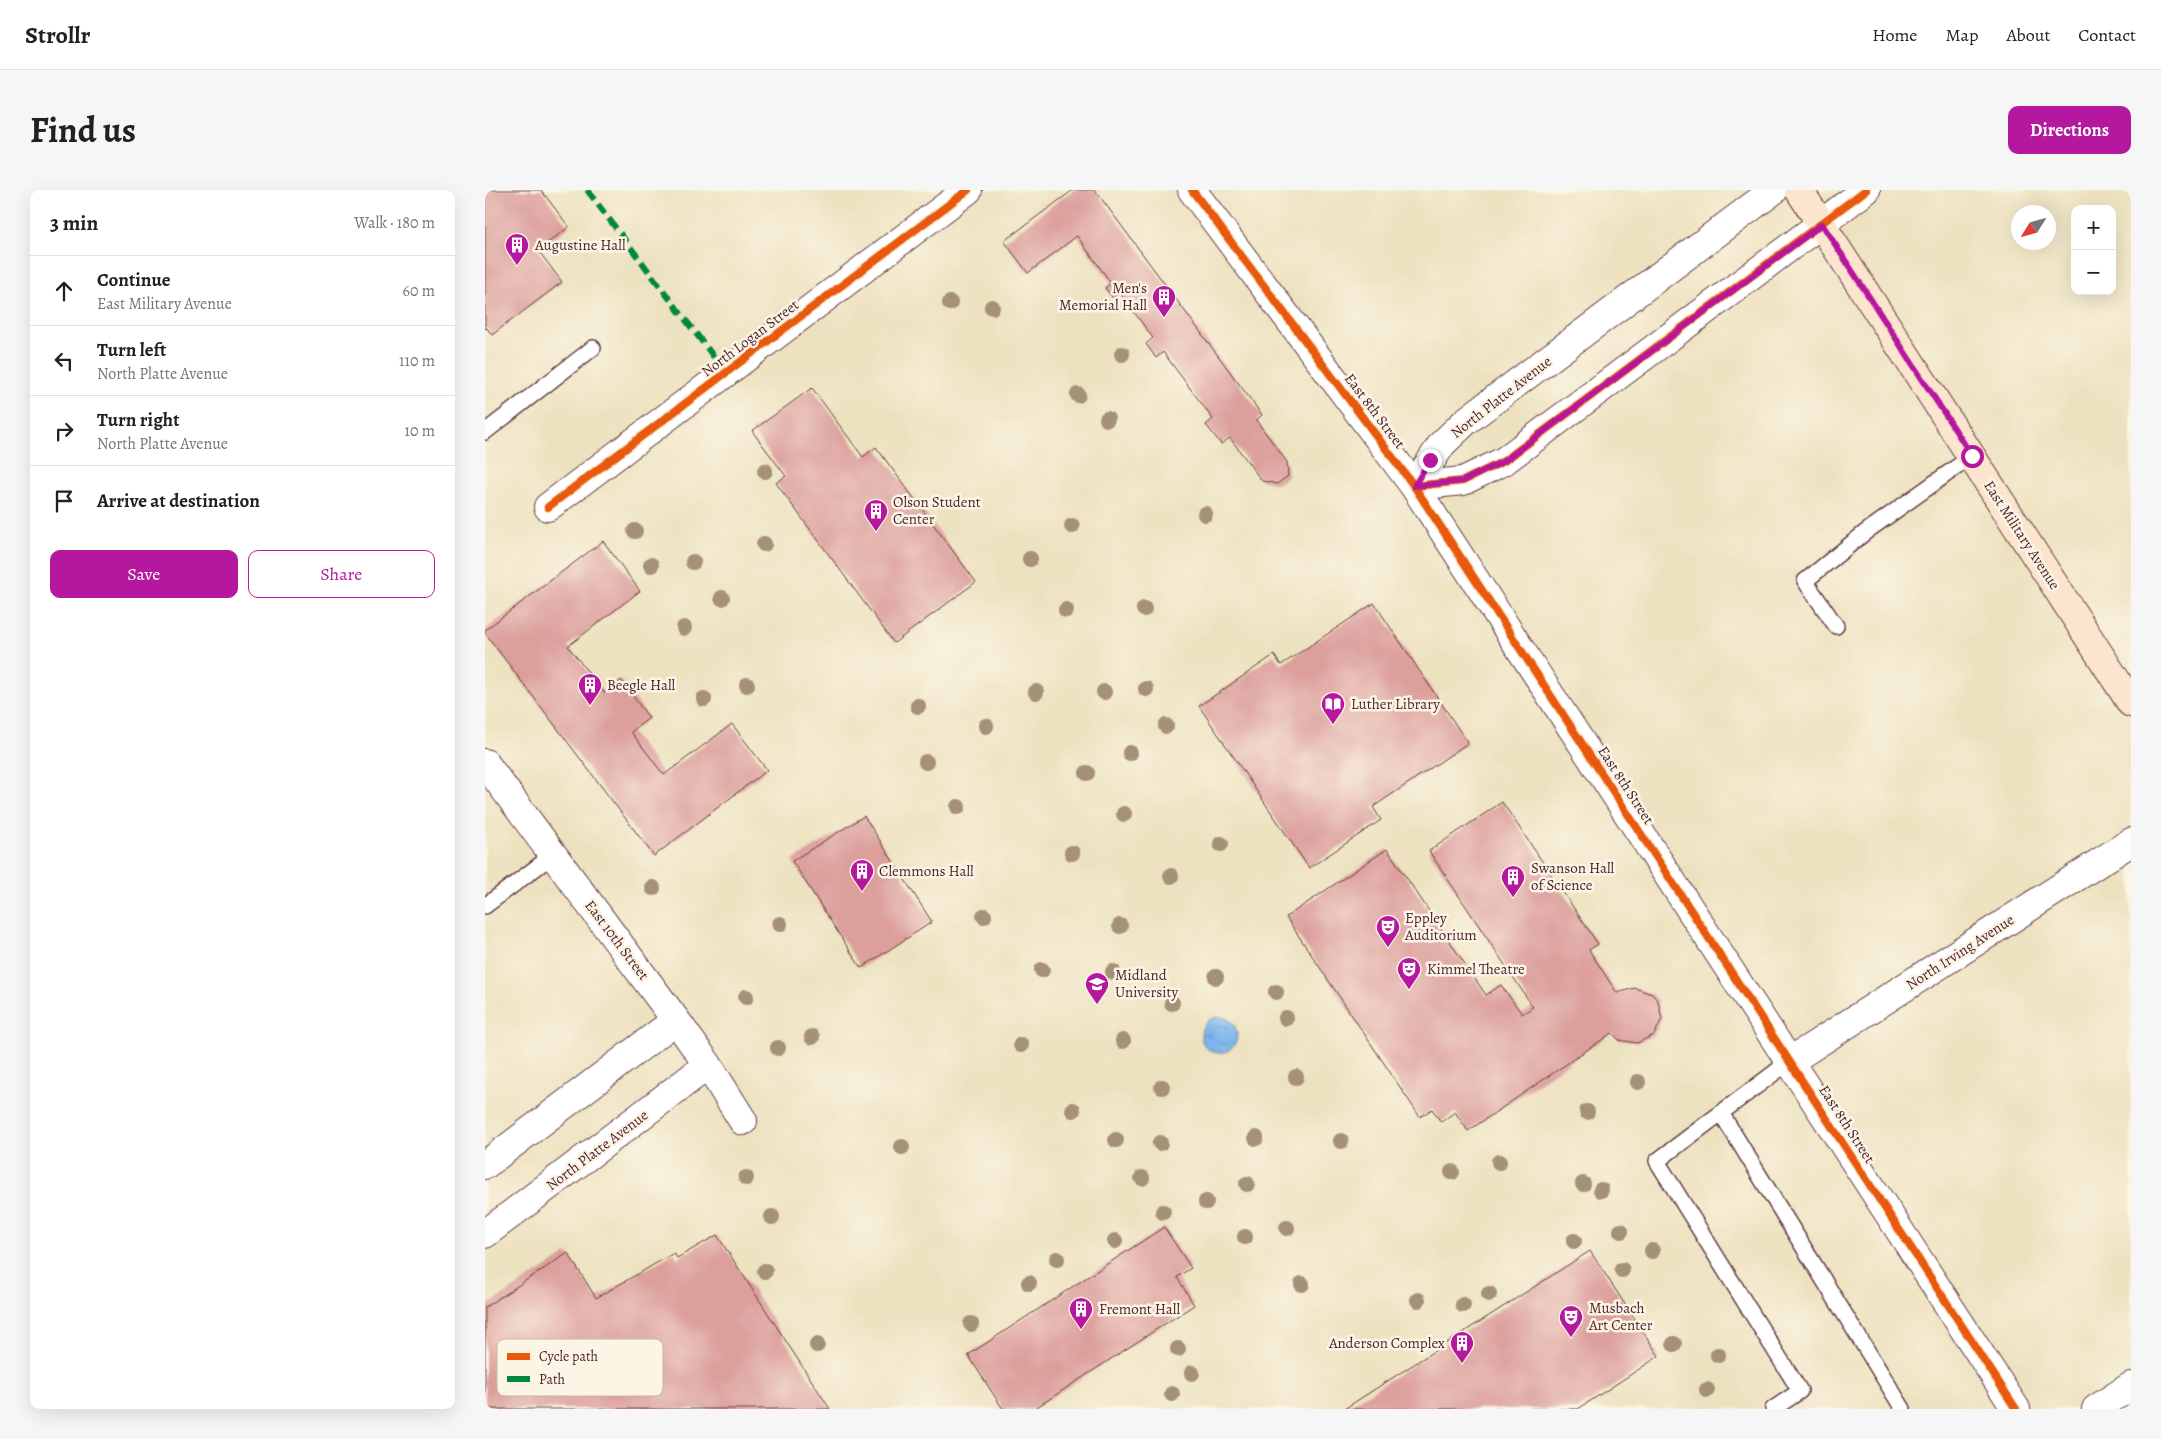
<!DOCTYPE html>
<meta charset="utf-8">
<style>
body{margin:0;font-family:Alegreya,serif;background:#f6f6f6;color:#202124}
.controls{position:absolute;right:15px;top:15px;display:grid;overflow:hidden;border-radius:10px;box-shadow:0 5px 20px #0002}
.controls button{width:45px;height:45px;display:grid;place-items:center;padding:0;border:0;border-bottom:1px solid #e0e0e0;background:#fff;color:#202124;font:25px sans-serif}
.compass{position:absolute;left:1526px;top:15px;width:45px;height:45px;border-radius:50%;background:#fff;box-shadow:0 5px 20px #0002;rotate:233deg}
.stop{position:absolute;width:15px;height:15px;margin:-11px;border:4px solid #b5179e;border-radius:50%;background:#fff}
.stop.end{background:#b5179e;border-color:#fff;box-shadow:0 1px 5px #0008}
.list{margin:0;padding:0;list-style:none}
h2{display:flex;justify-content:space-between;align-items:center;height:65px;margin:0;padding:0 20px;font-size:21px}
h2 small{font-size:16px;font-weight:400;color:#757577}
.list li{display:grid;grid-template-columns:32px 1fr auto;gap:15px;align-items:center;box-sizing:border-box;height:70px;padding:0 20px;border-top:1px solid #e0e0e0}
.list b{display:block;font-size:19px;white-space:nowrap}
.list p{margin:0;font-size:16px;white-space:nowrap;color:#757577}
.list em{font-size:16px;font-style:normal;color:#757577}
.actions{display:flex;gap:10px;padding:15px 20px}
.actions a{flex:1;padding:11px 0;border:1px solid #b5179e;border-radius:10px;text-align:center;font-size:18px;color:#b5179e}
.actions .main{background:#b5179e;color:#fff}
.icon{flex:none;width:28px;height:28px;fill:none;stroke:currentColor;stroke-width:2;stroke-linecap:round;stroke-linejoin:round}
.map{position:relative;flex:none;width:1646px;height:1219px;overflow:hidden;border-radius:10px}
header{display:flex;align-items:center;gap:30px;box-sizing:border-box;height:70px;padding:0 25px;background:#fff;border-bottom:1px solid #e0e0e0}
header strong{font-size:24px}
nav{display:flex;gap:28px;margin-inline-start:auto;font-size:18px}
.intro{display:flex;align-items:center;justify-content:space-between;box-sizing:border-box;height:120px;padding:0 30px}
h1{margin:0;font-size:35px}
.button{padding:12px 22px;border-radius:10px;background:#b5179e;color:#fff;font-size:18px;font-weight:700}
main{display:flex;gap:30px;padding:0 30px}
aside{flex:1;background:#fff;border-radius:10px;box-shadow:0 5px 20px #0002}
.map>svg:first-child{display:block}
.water{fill:url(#water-ripples);stroke:#626a8c}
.building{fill:#dc9f9c}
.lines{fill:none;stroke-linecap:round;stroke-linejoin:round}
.service-casing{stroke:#623c41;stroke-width:18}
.minor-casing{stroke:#623c41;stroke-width:30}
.tertiary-casing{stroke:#623c41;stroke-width:30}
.secondary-casing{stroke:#623c41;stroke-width:30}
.service{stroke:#fff;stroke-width:15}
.minor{stroke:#fff;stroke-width:28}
.tertiary{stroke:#fff;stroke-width:28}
.secondary{stroke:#fce5cf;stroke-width:28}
.quiet{stroke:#00873e;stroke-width:6;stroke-dasharray:12 6;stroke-linecap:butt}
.cycleway-casing{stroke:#fcf5e5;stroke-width:11}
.cycleway{stroke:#e8590c;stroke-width:8}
.tree{fill:#a49177}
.route{stroke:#b5179e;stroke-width:6}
.labels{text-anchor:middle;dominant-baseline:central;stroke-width:5;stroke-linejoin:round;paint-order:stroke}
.poi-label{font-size:15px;fill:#4a1f2b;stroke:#fcf5e5;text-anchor:start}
.street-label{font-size:15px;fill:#4a1f2b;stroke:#fcf5e5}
.key{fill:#fcf5e5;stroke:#c7b5ad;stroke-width:1}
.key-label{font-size:14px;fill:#4a1f2b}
</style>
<header>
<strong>Strollr</strong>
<nav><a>Home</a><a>Map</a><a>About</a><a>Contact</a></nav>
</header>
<div class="intro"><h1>Find us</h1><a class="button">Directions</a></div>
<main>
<aside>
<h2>3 min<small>Walk · 180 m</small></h2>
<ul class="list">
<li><svg class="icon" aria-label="ahead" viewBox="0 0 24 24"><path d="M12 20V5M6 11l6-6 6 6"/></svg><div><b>Continue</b><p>East Military Avenue</p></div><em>60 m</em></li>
<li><svg class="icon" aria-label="left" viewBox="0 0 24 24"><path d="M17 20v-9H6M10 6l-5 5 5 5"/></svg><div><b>Turn left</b><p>North Platte Avenue</p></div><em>110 m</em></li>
<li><svg class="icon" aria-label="right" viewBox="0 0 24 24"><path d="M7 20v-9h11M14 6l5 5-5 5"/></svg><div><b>Turn right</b><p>North Platte Avenue</p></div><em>10 m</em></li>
<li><svg class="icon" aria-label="arrive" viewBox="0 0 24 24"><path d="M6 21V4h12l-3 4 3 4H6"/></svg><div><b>Arrive at destination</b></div></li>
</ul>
<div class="actions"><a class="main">Save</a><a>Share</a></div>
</aside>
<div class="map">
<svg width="1646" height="1219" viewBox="0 0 1646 1219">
<defs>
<pattern id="water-ripples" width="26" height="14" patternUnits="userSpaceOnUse" patternTransform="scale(1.25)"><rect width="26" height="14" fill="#7bb6ec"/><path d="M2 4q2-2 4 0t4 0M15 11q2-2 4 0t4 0" fill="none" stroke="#6793bf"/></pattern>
</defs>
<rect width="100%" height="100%" fill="#fcf5e5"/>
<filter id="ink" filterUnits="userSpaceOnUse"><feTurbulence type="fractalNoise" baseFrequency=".02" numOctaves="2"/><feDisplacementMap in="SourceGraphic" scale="10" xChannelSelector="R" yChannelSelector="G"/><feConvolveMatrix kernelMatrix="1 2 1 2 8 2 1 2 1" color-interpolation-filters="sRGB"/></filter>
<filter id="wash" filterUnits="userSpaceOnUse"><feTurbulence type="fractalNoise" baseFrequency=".0096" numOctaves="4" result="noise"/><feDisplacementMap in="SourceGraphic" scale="20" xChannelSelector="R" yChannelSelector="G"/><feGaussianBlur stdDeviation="1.12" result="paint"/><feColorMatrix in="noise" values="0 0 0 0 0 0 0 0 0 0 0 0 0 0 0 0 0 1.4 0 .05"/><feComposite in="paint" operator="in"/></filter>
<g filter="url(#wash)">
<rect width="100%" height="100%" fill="#ede2c0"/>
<path class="water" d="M716 845a18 18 0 1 1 36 0a18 18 0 1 1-36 0Z"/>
<g id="blocks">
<path class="building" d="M0,0H56L84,37L53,60L77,92L7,145L2,138L0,139Z
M588,0H610L777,225L771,230L802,272L803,286L792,294L777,291L745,248L736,254L721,235L728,229L678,162L671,168L661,154L668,148L635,103L628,108L620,98L626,93L592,46L543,83L519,51Z
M327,198L378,267L391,257L491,392L409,453L291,293L301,286L267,241Z
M118,351L155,401L83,456L119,503L136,490L164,528L146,542L179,585L247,534L282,580L169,666L0,443V440Z
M889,413L983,553L888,617L896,630L824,678L714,516L789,465L796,475Z
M1017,612L1113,754L1104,760L1132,803L1150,798L1167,804L1173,811L1177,829L1169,845L1152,853L1134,850L1127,843L983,941L970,922L956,932L947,919L935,927L801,727L902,659L1001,805L1016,795L1037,824L1048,817L944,661Z
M379,626L447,732L376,778L307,671Z
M679,1037L706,1078L692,1087L709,1115L549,1219H518L483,1165Z
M232,1045L345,1219H0V1117L83,1063L111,1108L189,1063L192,1068Z
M1105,1061L1174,1166L1093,1219H859Z"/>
</g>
</g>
<g filter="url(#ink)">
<use href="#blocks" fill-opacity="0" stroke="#623c41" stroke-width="1"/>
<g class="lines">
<g class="service-casing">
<path id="service" d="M0,242L108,158
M1351,436L1320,391L1382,341L1487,266
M0,716L68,665
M1236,923L1418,1219
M1288,1219L1315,1201L1172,971L1305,871"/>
</g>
<g class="minor-casing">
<path id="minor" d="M707,0L929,296L1531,1219
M929,296L978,291L1019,271L1381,0
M929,296L957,254L981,231L1289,0
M63,317L483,0
M0,573L193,833L223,875L258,931
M1305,871L1646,652
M0,975L191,830
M0,1044L223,875"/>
</g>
<g class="tertiary-casing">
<path id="tertiary" d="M1611,1219L1646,1196"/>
</g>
<g class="secondary-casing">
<path id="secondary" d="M1314,0L1646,513"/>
</g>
<use href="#service" class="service"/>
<use href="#minor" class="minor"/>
<use href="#tertiary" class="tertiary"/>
<use href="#secondary" class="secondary"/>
<path class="quiet" d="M102,0L241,183"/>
<g class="cycleway-casing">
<path id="cycleway" d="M707,0L929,296L1531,1219
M929,296L978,291L1019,271L1381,0
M63,317L483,0"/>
</g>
<use href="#cycleway" class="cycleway"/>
</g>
<g class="tree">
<circle cx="465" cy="113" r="8"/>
<circle cx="507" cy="117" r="8"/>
<circle cx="637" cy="164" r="8"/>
<circle cx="593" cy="205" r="8"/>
<circle cx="622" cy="229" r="8"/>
<circle cx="280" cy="281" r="8"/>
<circle cx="720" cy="324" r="8"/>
<circle cx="587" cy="336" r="8"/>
<circle cx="150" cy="341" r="8"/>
<circle cx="279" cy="354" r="8"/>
<circle cx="545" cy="369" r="8"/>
<circle cx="208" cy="372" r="8"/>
<circle cx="166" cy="375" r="8"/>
<circle cx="237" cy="408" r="8"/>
<circle cx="659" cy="419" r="8"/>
<circle cx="581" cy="420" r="8"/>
<circle cx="199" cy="438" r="8"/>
<circle cx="262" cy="495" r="8"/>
<circle cx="661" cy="499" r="8"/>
<circle cx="551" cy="502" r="8"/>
<circle cx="619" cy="502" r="8"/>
<circle cx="219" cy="509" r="8"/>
<circle cx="433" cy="516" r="8"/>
<circle cx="501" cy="536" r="8"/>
<circle cx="681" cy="536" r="8"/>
<circle cx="645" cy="563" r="8"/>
<circle cx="441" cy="572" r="8"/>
<circle cx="602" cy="583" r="8"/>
<circle cx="473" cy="617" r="8"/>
<circle cx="639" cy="624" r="8"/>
<circle cx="736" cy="654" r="8"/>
<circle cx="587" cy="663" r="8"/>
<circle cx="686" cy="686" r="8"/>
<circle cx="168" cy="698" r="8"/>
<circle cx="499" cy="726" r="8"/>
<circle cx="295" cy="734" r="8"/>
<circle cx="635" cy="736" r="8"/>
<circle cx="557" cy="780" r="8"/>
<circle cx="628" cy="782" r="8"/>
<circle cx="731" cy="787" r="8"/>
<circle cx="791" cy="802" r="8"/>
<circle cx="261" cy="807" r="8"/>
<circle cx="687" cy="813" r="8"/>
<circle cx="801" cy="828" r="8"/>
<circle cx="327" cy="847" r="8"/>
<circle cx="638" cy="851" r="8"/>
<circle cx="536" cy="855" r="8"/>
<circle cx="293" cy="858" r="8"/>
<circle cx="811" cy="887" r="8"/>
<circle cx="1153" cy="892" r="8"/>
<circle cx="677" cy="897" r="8"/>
<circle cx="588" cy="920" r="8"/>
<circle cx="1102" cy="922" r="8"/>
<circle cx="771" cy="948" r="8"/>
<circle cx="631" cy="950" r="8"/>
<circle cx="856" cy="951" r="8"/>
<circle cx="675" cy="953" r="8"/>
<circle cx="417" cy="957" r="8"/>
<circle cx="1014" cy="972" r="8"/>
<circle cx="967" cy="982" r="8"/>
<circle cx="261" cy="988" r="8"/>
<circle cx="657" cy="988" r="8"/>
<circle cx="762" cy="994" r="8"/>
<circle cx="1098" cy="994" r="8"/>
<circle cx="1116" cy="1000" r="8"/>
<circle cx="721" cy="1012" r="8"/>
<circle cx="678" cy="1022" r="8"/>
<circle cx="287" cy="1027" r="8"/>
<circle cx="802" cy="1038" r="8"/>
<circle cx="1136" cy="1041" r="8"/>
<circle cx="760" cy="1047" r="8"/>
<circle cx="630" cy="1051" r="8"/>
<circle cx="1089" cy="1051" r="8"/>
<circle cx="1167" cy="1061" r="8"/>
<circle cx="572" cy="1069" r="8"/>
<circle cx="1137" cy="1080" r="8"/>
<circle cx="280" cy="1081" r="8"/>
<circle cx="544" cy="1093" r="8"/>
<circle cx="817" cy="1094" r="8"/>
<circle cx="1004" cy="1104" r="8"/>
<circle cx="933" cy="1110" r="8"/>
<circle cx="978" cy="1115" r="8"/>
<circle cx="486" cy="1134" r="8"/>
<circle cx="1189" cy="1154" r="8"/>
<circle cx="332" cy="1155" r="8"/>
<circle cx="693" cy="1159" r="8"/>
<circle cx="1233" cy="1165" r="8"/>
<circle cx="707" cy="1183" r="8"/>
<circle cx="1222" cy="1200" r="8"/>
<circle cx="687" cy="1204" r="8"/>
</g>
</g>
<g class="lines" filter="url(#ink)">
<path class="route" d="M945,270L929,296L978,291L1019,271L1337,34L1487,266"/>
</g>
<defs>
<g id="building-pin" transform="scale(1.25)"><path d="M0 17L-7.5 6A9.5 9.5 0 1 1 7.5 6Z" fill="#b5179e" stroke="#fcf5e5"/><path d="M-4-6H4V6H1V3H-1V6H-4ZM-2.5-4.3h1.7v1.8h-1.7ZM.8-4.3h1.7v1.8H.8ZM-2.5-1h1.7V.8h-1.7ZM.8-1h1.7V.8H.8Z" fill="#fff"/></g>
<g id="library-pin" transform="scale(1.25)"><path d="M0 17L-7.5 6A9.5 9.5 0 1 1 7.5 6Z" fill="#b5179e" stroke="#fcf5e5"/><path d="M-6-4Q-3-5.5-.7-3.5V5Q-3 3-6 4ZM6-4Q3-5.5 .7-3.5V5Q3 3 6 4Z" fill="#fff"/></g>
<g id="theatre-pin" transform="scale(1.25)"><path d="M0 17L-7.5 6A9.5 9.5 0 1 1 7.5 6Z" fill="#b5179e" stroke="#fcf5e5"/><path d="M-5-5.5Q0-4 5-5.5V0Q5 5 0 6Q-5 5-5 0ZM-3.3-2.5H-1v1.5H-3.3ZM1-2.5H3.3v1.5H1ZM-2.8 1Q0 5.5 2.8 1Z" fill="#fff"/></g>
<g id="university-pin" transform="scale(1.25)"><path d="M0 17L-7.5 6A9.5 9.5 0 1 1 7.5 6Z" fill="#b5179e" stroke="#fcf5e5"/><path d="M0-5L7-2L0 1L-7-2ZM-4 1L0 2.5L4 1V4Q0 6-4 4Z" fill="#fff"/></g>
</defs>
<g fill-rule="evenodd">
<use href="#building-pin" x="32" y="55"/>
<use href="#building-pin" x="679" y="107"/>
<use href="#building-pin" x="391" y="321"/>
<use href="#building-pin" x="105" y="495"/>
<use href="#library-pin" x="848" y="514"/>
<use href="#building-pin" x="377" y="681"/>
<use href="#building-pin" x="1028" y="687"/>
<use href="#theatre-pin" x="903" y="737"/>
<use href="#theatre-pin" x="924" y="779"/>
<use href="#university-pin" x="612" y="794"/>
<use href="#building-pin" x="596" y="1119"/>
<use href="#theatre-pin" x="1086" y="1127"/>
<use href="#building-pin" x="977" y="1153"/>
</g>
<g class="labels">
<g class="poi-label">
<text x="50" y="55">Augustine Hall</text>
<text x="662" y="98" text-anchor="end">Men's<tspan x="662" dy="17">Memorial Hall</tspan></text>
<text x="408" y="312">Olson Student<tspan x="408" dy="17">Center</tspan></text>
<text x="122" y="495">Beegle Hall</text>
<text x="866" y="514">Luther Library</text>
<text x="1046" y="678">Swanson Hall<tspan x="1046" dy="17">of Science</tspan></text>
<text x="394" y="681">Clemmons Hall</text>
<text x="920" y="728">Eppley<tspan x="920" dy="17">Auditorium</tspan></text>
<text x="942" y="779">Kimmel Theatre</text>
<text x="630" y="785">Midland<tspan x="630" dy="17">University</tspan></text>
<text x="1104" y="1118">Musbach<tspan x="1104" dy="17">Art Center</tspan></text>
<text x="614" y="1119">Fremont Hall</text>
<text x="960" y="1153" text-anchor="end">Anderson Complex</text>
</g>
<g class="street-label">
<text transform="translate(265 148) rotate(-37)">North Logan Street</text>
<text transform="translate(1016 207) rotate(-38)">North Platte Avenue</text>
<text transform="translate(890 221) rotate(53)">East 8th Street</text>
<text transform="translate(1537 345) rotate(57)">East Military Avenue</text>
<text transform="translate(1141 595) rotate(57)">East 8th Street</text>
<text transform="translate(132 750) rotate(53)">East 10th Street</text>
<text transform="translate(1475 762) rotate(-33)">North Irving Avenue</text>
<text transform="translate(1362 934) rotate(57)">East 8th Street</text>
<text transform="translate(112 960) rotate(-37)">North Platte Avenue</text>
</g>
</g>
<rect x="12" y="1149" width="166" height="57" rx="8" class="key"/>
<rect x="22" y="1163" width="23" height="7" fill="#e8590c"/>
<rect x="22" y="1186" width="23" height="6" fill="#00873e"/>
<g class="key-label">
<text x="54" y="1171">Cycle path</text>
<text x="54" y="1194">Path</text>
</g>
</svg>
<div class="controls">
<button>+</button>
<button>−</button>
</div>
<svg class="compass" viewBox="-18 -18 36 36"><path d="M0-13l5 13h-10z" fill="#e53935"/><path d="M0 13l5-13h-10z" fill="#757577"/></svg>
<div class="stop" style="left:1487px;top:266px"></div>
<div class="stop end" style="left:945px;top:270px"></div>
</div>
</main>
